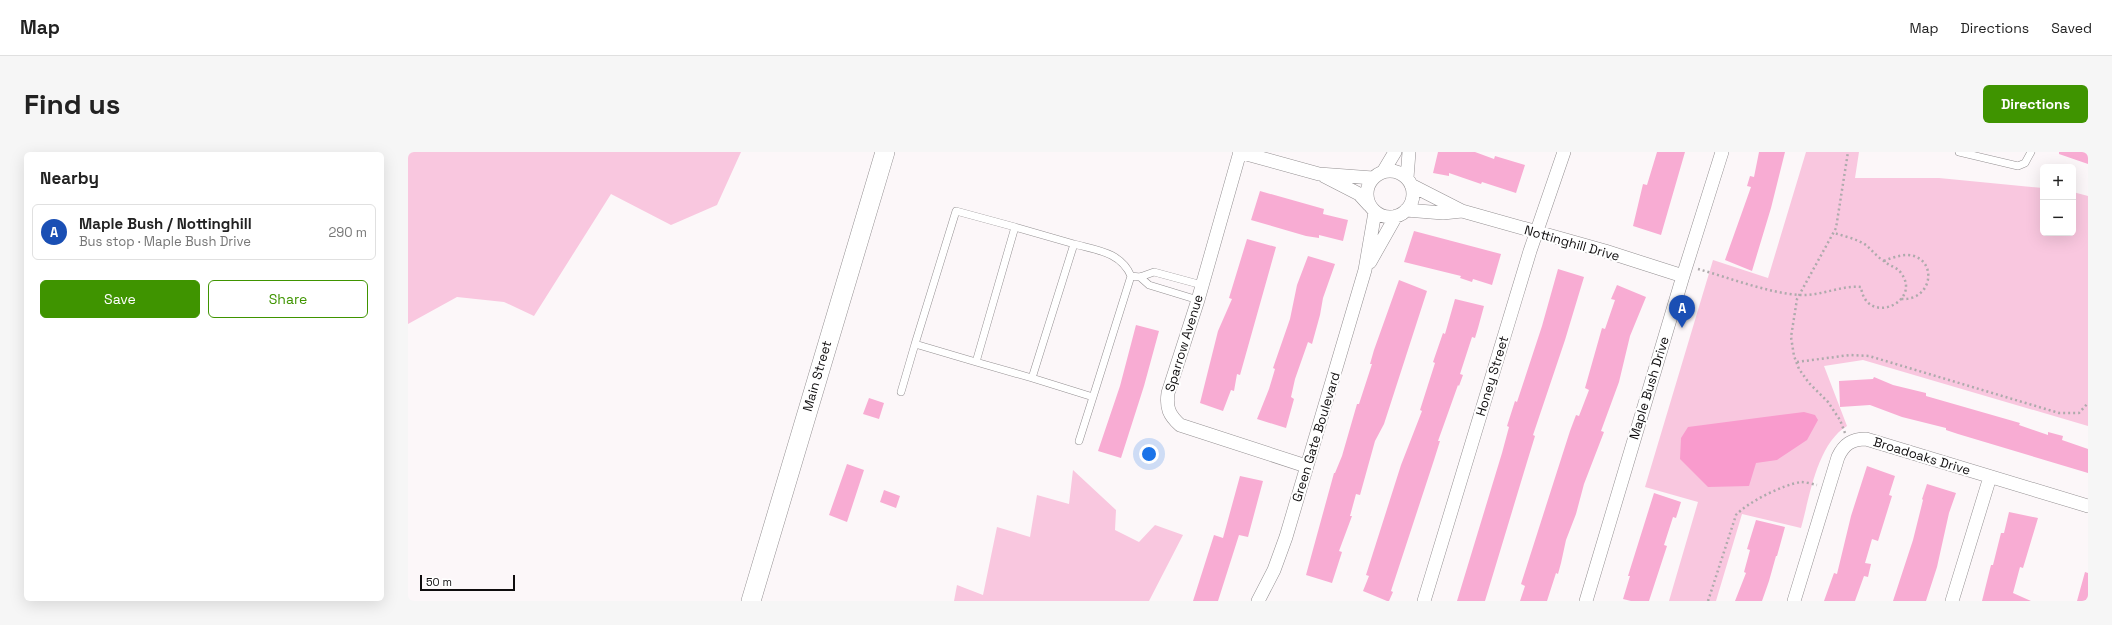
<!DOCTYPE html>
<meta charset="utf-8">
<style>
body{margin:0;font-family:"Space Grotesk",sans-serif;background:#f6f6f6;color:#222}
.controls{position:absolute;right:12px;top:12px;display:grid;overflow:hidden;border-radius:6px;box-shadow:0 4px 16px #0002}
.controls button{width:36px;height:36px;display:grid;place-items:center;padding:0;border:0;border-bottom:1px solid #e0e0e0;background:#fff;color:#222;font:20px sans-serif}
.scale{position:absolute;left:12px;bottom:10px;width:95px;box-sizing:border-box;padding-left:4px;border:2px solid #0f0d0e;border-top:0;font-size:11px;line-height:14px;white-space:nowrap;color:#0f0d0e;-webkit-text-stroke:3px #fff;paint-order:stroke}
.you{position:absolute;left:741px;top:302px;width:14px;height:14px;margin:-10px;border:3px solid #fff;border-radius:50%;background:#1a73e8;box-shadow:0 0 0 6px #1a73e833}
.badge{display:grid;place-items:center;width:26px;height:26px;border-radius:50%;background:#3f9400;color:#fff;font-size:13px;font-weight:700}
.pin{position:absolute;translate:-50% -33px;filter:drop-shadow(0 1px 2px #0008)}
.pin::after{content:'';position:absolute;top:21px;width:14px;height:12px;background:inherit;clip-path:polygon(0 0,100% 0,50% 100%)}
.list{margin:0;padding:0;list-style:none}
h2{display:flex;justify-content:space-between;align-items:center;height:52px;margin:0;padding:0 16px;font-size:17px}
h2 small{font-size:13px;font-weight:400;color:#767676}
.list li{display:grid;grid-template-columns:26px 1fr auto;gap:12px;align-items:center;box-sizing:border-box;height:56px;margin:0 8px 8px;padding:0 8px;border:1px solid #e0e0e0;border-radius:6px}
.list b{display:block;font-size:15px;white-space:nowrap}
.list p{margin:0;font-size:13px;white-space:nowrap;color:#767676}
.list em{font-size:13px;font-style:normal;color:#767676}
.actions{display:flex;gap:8px;padding:12px 16px}
.actions a{flex:1;padding:9px 0;border:1px solid #3f9400;border-radius:6px;text-align:center;font-size:14px;color:#3f9400}
.actions .main{background:#3f9400;color:#fff}
.map{position:relative;flex:none;width:1680px;height:449px;overflow:hidden;border-radius:6px}
header{display:flex;align-items:center;gap:24px;box-sizing:border-box;height:56px;padding:0 20px;background:#fff;border-bottom:1px solid #e0e0e0}
header strong{font-size:19px}
nav{display:flex;gap:22px;margin-inline-start:auto;font-size:14px}
.intro{display:flex;align-items:center;justify-content:space-between;box-sizing:border-box;height:96px;padding:0 24px}
h1{margin:0;font-size:28px}
.button{padding:10px 18px;border-radius:6px;background:#3f9400;color:#fff;font-size:14px;font-weight:700}
main{display:flex;gap:24px;padding:0 24px}
aside{flex:1;background:#fff;border-radius:6px;box-shadow:0 4px 16px #0002}
.map>svg:first-child{display:block}
.green{fill:#f9c7df}
.water{fill:#f99bcd}
.building{fill:#f8acd3}
.lines{fill:none;stroke-linecap:round;stroke-linejoin:round}
.lane-casing{stroke:#949092;stroke-width:8}
.street-casing{stroke:#949092;stroke-width:14}
.secondary-casing{stroke:#949092;stroke-width:20}
.path{stroke:#aeaaac;stroke-width:2.5;stroke-dasharray:2 3;stroke-linecap:butt}
.lane{stroke:#fff;stroke-width:7}
.street{stroke:#fff;stroke-width:13}
.secondary{stroke:#fff;stroke-width:19}
.labels{text-anchor:middle;dominant-baseline:central;stroke-width:4;stroke-linejoin:round;paint-order:stroke}
.street-label{font-size:13px;fill:#0f0d0e;stroke:#fff}
</style>
<header>
<strong>Map</strong>
<nav><a>Map</a><a>Directions</a><a>Saved</a></nav>
</header>
<div class="intro"><h1>Find us</h1><a class="button">Directions</a></div>
<main>
<aside>
<h2>Nearby<small></small></h2>
<ul class="list">
<li><span class="badge" style="background:#1a4fb4">A</span><div><b>Maple Bush / Nottinghill</b><p>Bus stop · Maple Bush Drive</p></div><em>290 m</em></li>
</ul>
<div class="actions"><a class="main">Save</a><a>Share</a></div>
</aside>
<div class="map">
<svg width="1680" height="449" viewBox="0 0 1680 449">
<rect width="100%" height="100%" fill="#fcf7f9"/>
<path class="green" d="M0,0H333L309,53L263,73L203,42L126,164L96,150L49,145L0,172Z
M1398,0H1451L1447,26H1531L1635,36V81H1665V40L1680,44V274L1455,208L1416,214L1439,274C1409,292 1402,344 1393,376L1334,362L1308,449H1261L1290,350L1237,335L1305,108L1360,126Z
M665,318L708,358L707,378L731,390L747,373L775,383L741,449H546L549,433L575,443L589,375L622,385L629,343L661,352Z"/>
<path class="water" d="M1396,260L1407,263L1410,268L1399,288L1369,308L1348,311L1341,334L1300,335L1272,307L1273,286L1280,275Z"/>
<path class="building" d="M1030,0H1067L1086,7L1087,4L1117,13L1108,41L1074,30L1073,32L1041,21V24L1025,21Z
M1249,0H1277L1253,83L1225,74L1235,32L1239,33Z
M1351,0H1377L1363,56L1344,119L1317,108L1343,35L1339,34L1342,24L1346,25Z
M1651,0H1680V12L1651,2Z
M852,39L916,57L915,62L940,68L935,89L911,83V86L898,84L843,68Z
M1006,79L1093,102L1084,133L1065,127L1064,130L1052,126L1053,124L996,110Z
M839,87L868,95L832,223L829,222L826,239L823,238L815,259L792,251L810,179L824,147L821,146Z
M900,104L927,112L915,146L912,163L904,192L900,190L887,227L883,245L886,247L878,276L849,267L861,237L867,217L865,216L882,167L889,133Z
M1150,117L1176,125L1157,188L1125,283L1127,284L1119,310L1077,449H1049L1094,301L1101,275L1099,274L1107,249L1109,250L1134,174Z
M991,128L1019,139L976,272L967,289L952,343L948,342L942,364H944L931,399L934,400L924,431L898,423L926,321H927L934,304L949,252H951L964,212H962L966,198Z
M1209,133L1238,145L1222,184L1211,230L1193,279L1196,280L1176,332L1168,362L1158,388L1153,411L1150,422L1148,421L1139,449H1112L1117,434L1113,432L1162,279L1168,263L1171,264L1181,238L1177,236L1194,176L1197,177L1207,148L1203,147Z
M1047,147L1076,154L1070,176L1067,186L1064,185L1052,222L1055,223L1051,234L1050,233L1030,289H1032L1026,308L983,439L985,440L981,449H979L955,439L961,424L958,423L993,313L1014,259L1012,258L1027,211L1025,210L1035,181L1037,182Z
M728,173L751,179L736,234L713,306L690,299L712,234Z
M1466,225L1485,233L1518,241V244L1612,271L1611,273L1640,283V280L1655,284L1654,288L1680,297V321L1550,282L1538,278V276L1494,265L1462,253L1432,255L1431,229L1465,227Z
M461,246L476,251L471,267L455,262Z
M439,312L456,318L439,370L421,363Z
M1459,314L1487,324L1481,343L1484,344L1470,389L1464,387L1457,411L1463,412L1460,425L1456,424L1447,449H1416L1426,421L1429,422L1443,364Z
M832,324L855,329L840,385L831,383L810,449H785L806,383L815,386Z
M1519,332L1548,341L1541,361L1529,415L1518,449H1485L1505,388L1515,348L1514,347Z
M476,338L492,344L488,356L472,350Z
M1246,341L1273,350L1268,366L1265,365L1256,393L1259,394L1241,449H1223L1215,447L1222,424H1220Z
M1601,360L1630,366L1615,416L1612,415L1605,441L1623,449H1574L1583,413H1585L1593,381H1596Z
M1348,368L1377,375L1369,404H1368L1361,429L1354,449H1327L1338,421L1336,420L1342,398L1339,397Z
M1677,420L1680,421V449H1669Z"/>
<g class="lines">
<g class="lane-casing">
<path id="lane" d="M1551,0L1610,14L1617,11L1623,0
M723,124C713,100 688,98 666,92L624,226L685,245L723,124L732,125L746,120L794,133
M732,125L741,133L790,148
M568,210L507,192L548,59L607,75
M624,226L568,210L607,75L666,92
M493,240L507,192
M671,289L685,245"/>
</g>
<g class="street-casing">
<path id="street" d="M831,0L911,22L965,26
M832,0L790,148L760,241C758,256 761,263 772,273L898,314
M959 42a23 23 0 1 1 46 0a23 23 0 1 1-46 0Z
M975,20L987,0
M916,24L951,42L961,53
M999,26L1001,0
M1003,33L1054,59L1197,99L1275,124
M998,58L1035,61L1054,59
M962,110L988,64
M850,449L866,418L878,385L957,118L967,60
M1016,449L1122,99L1156,0
M1178,449L1275,124L1314,0
M1386,449L1430,305C1436,292 1444,287 1458,287L1680,354
M1544,449L1582,325"/>
</g>
<g class="secondary-casing">
<path id="secondary" d="M343,449L477,0"/>
</g>
<path class="path" d="M1476,109C1483,106 1492,103 1500,103C1530,105 1526,149 1493,147
M1290,117C1322,126 1360,141 1392,143C1414,144 1433,133 1453,135C1458,175 1515,150 1493,121C1489,115 1481,114 1476,109C1469,105 1464,98 1458,93C1449,87 1436,84 1426,81
M1389,210L1442,203L1461,204L1651,261H1671L1680,251
M1437,281L1432,268L1420,250L1401,231L1391,217L1386,204L1383,185L1389,147L1428,76L1440,0
M1300,449L1328,363C1340,350 1374,333 1393,330C1398,330 1404,332 1409,333"/>
<use href="#lane" class="lane"/>
<use href="#street" class="street"/>
<use href="#secondary" class="secondary"/>
</g>
<g class="labels">
<g class="street-label">
<text transform="translate(1164 91) rotate(16)">Nottinghill Drive</text>
<text transform="translate(776 191) rotate(-73)">Sparrow Avenue</text>
<text transform="translate(409 224) rotate(-74)">Main Street</text>
<text transform="translate(1084 224) rotate(-73)">Honey Street</text>
<text transform="translate(1241 236) rotate(-73)">Maple Bush Drive</text>
<text transform="translate(908 285) rotate(-73)">Green Gate Boulevard</text>
<text transform="translate(1514 304) rotate(17)">Broadoaks Drive</text>
</g>
</g>
</svg>
<div class="controls">
<button>+</button>
<button>−</button>
</div>
<div class="scale">50 m</div>
<div class="you"></div>
<div class="pin badge" style="left:1274px;top:176px;background:#1a4fb4">A</div>
</div>
</main>
